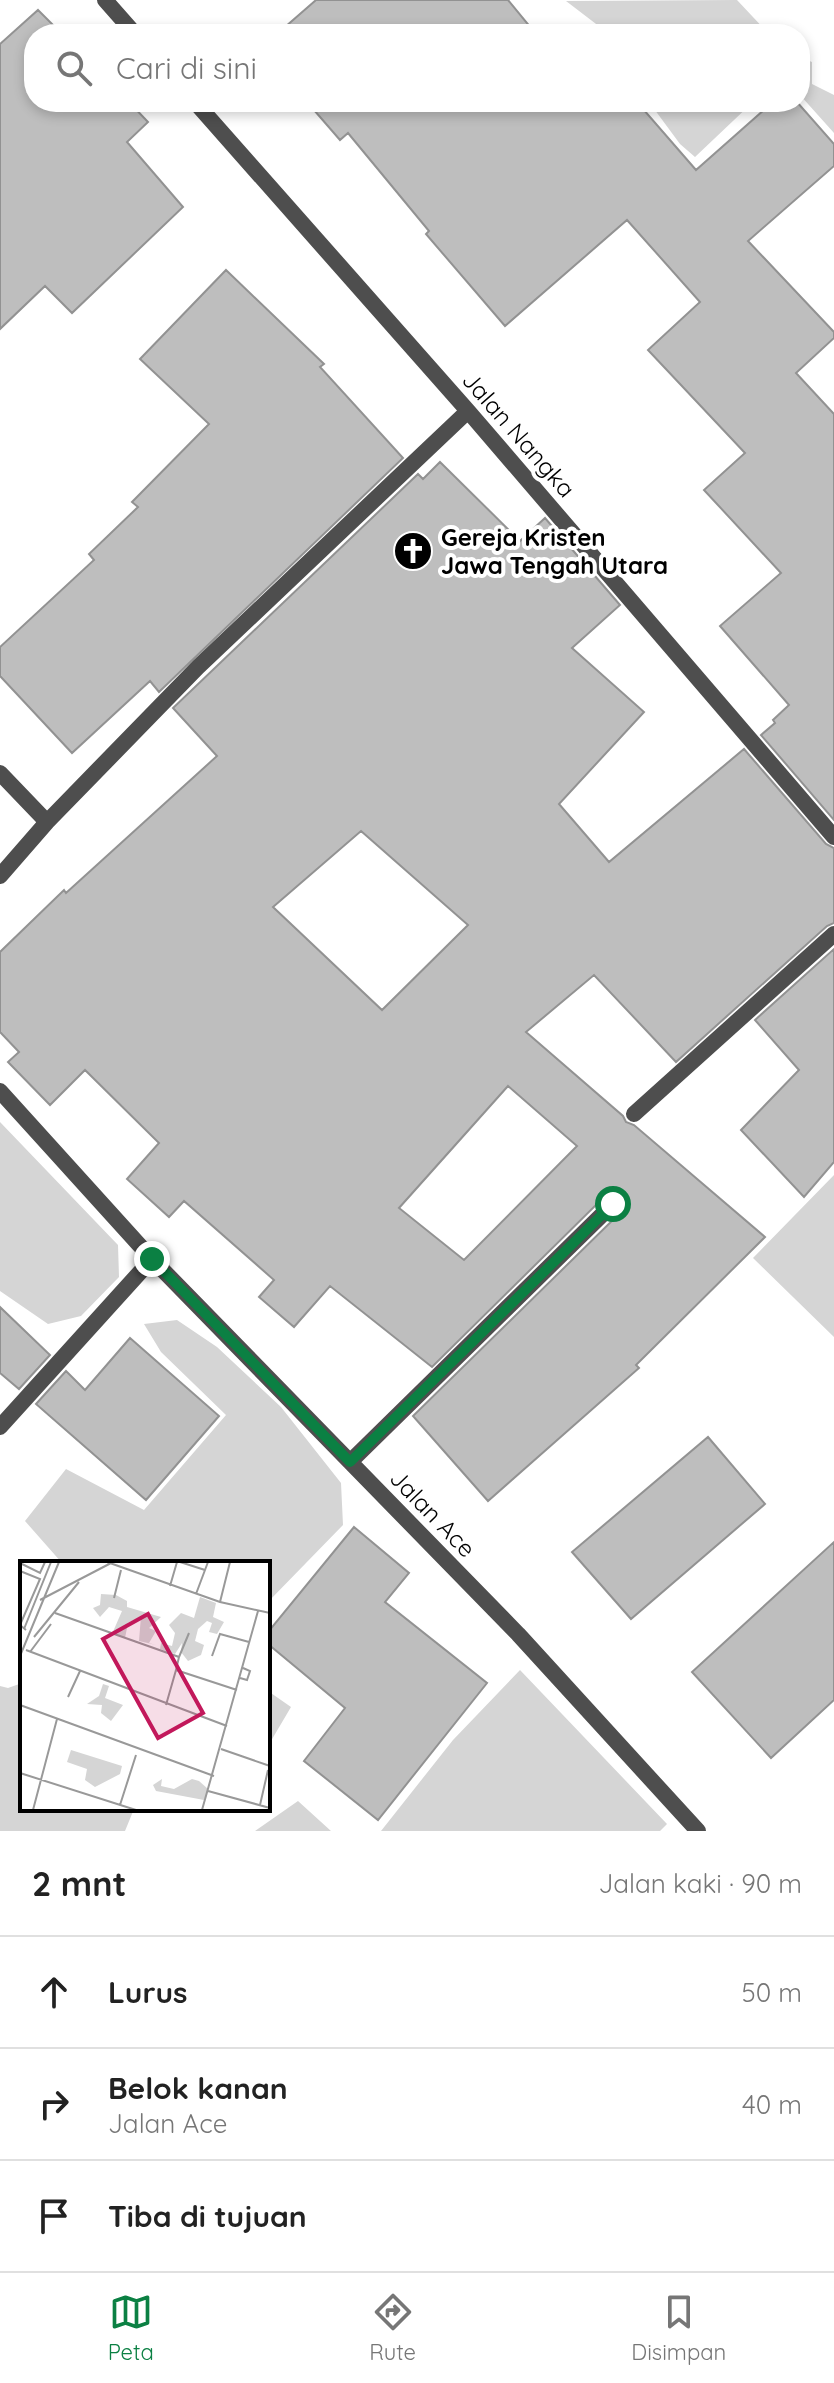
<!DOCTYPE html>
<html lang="id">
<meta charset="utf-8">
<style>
body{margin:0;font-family:Quicksand,sans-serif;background:#f6f6f6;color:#222}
.stop{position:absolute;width:24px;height:24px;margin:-18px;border:6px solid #0b8043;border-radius:50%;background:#fff}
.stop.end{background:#0b8043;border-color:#fff;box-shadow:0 2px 8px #0008}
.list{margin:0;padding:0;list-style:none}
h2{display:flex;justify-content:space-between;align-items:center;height:104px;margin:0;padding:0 32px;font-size:34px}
h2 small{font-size:26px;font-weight:400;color:#767676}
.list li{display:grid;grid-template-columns:52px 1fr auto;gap:24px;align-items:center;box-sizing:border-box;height:112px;padding:0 32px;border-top:2px solid #e0e0e0}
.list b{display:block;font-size:30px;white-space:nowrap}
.list p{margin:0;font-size:26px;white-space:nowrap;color:#767676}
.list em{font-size:26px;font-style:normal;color:#767676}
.icon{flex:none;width:44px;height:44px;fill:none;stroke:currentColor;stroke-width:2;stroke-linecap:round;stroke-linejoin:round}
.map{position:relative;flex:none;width:834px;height:1831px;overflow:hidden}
.search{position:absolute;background:#fff;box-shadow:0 4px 12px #0003;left:24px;right:24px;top:24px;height:88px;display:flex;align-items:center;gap:20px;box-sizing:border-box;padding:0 28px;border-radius:32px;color:#767676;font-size:30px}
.sheet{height:440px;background:#fff}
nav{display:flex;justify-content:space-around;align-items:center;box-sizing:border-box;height:112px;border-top:2px solid #e0e0e0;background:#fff;font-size:22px;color:#767676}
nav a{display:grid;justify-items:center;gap:4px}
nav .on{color:#0b8043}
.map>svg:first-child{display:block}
.green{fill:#d5d5d5}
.building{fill:#bebebe;stroke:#929292;stroke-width:2;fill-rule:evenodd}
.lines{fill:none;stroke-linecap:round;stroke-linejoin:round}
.lane{stroke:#4e4e4e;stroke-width:16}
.street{stroke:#4e4e4e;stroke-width:16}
.route{stroke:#0b8043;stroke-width:10}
.labels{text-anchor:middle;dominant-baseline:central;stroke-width:8;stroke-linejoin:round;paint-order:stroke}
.street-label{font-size:24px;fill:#000;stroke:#fff}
.poi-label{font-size:24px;font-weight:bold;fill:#000;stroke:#fff;text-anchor:start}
.inset-road{fill:none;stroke:#999;stroke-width:2}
.view{fill:#c2185b;fill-opacity:0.15;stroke:#c2185b;stroke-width:4}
.inset-edge{fill:none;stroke:#000;stroke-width:4}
</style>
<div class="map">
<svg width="834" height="1831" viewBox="0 0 834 1831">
<rect width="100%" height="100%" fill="#fff"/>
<path class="green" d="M737,0L769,34H604L600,27L566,1Z
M800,57L812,62V84L834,95V133L800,95Z
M649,102H753L695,157L680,144Z
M0,1122L118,1245L119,1277L81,1316L48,1324L0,1291Z
M834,1175V1337L753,1258Z
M177,1320L217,1347L281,1407L341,1483L343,1525L268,1602V1563H62L25,1521L66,1469L144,1510L226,1415L161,1352L144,1324Z
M520,1670L667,1824L660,1831H381L453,1740Z
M22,1683V1809H134L125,1831H0V1686L8,1688Z
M268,1691L291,1707L268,1746Z
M298,1801L331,1831H255Z"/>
<path class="building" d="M316,0H508L536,34H277Z
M38,10L62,34H34V102H129L148,122L127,142L183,207L72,313L45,286L0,329V44Z
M307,102H637L696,170L773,102H797L834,144V166L748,241L834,332V338L796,373L834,414V820L761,735L775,723L773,720L789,705L720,626L781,573L704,490L745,453L648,350L700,302L627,220L505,326L426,234L429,231L348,133L340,140Z
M226,270L324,364L320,367L403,458L159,692L150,681L72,753L0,676V647L94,560L89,554L138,507L132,502L209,424L140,359Z
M440,462L520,541L545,518L620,605L572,648L644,712L559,804L609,862L744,749L826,844L834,848V923L827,926L676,1062L594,975L526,1032L623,1116L626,1122L634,1125L765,1237L636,1365L639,1368L488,1501L413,1416L621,1212L624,1202L620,1196L611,1193L605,1196L432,1367L330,1286L294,1327L259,1297L274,1280L184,1201L169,1217L127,1179L159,1143L85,1070L50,1105L8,1062L19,1052L0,1032V952L64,890L66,893L217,756L173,708L418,474L423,479ZM361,831L468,925L382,1010L273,907ZM508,1086L577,1146L464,1260L399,1208Z
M834,949V1162L804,1197L741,1130L799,1070L755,1020Z
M0,1307L50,1355L19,1389L0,1373Z
M130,1338L219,1416L146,1500L36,1404L66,1371L85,1390Z
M708,1437L765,1504L631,1619L572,1552Z
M354,1527L409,1573L385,1602L487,1683L378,1820L304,1761L345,1708L268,1644V1632Z
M834,1542V1700L771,1758L692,1672Z"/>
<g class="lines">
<path class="lane" d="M634,1114L834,934"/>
<path class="street" d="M105,0L135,34
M195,102L468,411L834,837
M0,773L47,822L0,876
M47,822L198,667L468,411
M0,1091L152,1259L518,1634L698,1831
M0,1427L152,1259
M350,1462L613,1204"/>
</g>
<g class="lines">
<path class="route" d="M152,1259L350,1462L613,1204"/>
</g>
<defs>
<g id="church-disc" transform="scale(2)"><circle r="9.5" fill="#000" stroke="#fff"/><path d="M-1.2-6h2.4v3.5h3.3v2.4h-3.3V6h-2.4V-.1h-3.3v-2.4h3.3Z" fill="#fff"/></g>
</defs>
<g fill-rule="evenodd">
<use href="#church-disc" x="413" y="551"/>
</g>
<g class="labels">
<g class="street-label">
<text transform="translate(519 434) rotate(49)">Jalan Nangka</text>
<text transform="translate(433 1513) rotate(46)">Jalan Ace</text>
</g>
<g class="poi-label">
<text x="441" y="537">Gereja Kristen<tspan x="441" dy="28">Jawa Tengah Utara</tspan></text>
</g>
</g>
<g transform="translate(20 1561)">
<rect width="250" height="250" fill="#fff"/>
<path d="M81,33L96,34L107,40V46L141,56L129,67L136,70L129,82L136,84L119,80L121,55L108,62L105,77L92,73L102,50L89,46L80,56L73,47L80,44ZM180,36L196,42L193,56L204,61L197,73L189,71L192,62L187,60L178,68L175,80L184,84L181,94L168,100L161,91L162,82L155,93L140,88L141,82L152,85L155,72L149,64L161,52L174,57ZM83,123L89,125L85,137L103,144L91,160L81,152L82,144L67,143L79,135ZM51,189L102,205L100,213L75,226L65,219L67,208L47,201ZM142,218L141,225L154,228L172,218L179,220L188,228L184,239L136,230L133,224Z" fill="#d5d5d5"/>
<path class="inset-road" d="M87,1L200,41L250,52M160,1L185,9M0,2L20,12L25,1M0,10L20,18L0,64L6,69M150,25L157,1M176,33L188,1M94,37L101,9M20,39L93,1M200,41L210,1M35,52L159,96L156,109L217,129M4,68L31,1M14,76L59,21M6,89L207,165M10,91L31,63M0,95L39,1M192,95L200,73L229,81M159,96L169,72M220,117L227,119L230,110L223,107M48,136L60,110M0,144L194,215M146,144L156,109M201,188L250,205M0,212L116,249M188,230L250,247M100,244L116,194M240,244L248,209M13,249L37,158M182,249L238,50"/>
<path class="view" d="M128,53L183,152L138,177L83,78Z"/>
<rect width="250" height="250" class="inset-edge"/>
</g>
</svg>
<div class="stop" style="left:613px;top:1204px"></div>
<div class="stop end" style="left:152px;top:1259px"></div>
<div class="search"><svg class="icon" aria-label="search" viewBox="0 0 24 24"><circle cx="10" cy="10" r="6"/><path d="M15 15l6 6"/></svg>Cari di sini</div>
</div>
<section class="sheet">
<h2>2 mnt<small>Jalan kaki · 90 m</small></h2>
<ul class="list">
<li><svg class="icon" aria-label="ahead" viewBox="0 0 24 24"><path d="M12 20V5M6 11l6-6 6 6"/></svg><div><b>Lurus</b></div><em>50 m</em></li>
<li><svg class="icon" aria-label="right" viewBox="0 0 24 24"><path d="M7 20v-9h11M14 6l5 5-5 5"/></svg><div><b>Belok kanan</b><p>Jalan Ace</p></div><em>40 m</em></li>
<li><svg class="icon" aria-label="arrive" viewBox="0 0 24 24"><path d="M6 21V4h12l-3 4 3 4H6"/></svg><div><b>Tiba di tujuan</b></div></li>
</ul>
</section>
<nav>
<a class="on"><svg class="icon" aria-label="map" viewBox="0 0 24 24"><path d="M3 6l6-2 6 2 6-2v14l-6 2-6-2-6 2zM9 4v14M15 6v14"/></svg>Peta</a>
<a><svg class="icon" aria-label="directions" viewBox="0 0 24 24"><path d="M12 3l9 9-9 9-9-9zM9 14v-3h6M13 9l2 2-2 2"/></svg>Rute</a>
<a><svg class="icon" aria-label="saved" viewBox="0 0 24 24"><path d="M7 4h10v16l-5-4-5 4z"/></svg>Disimpan</a>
</nav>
